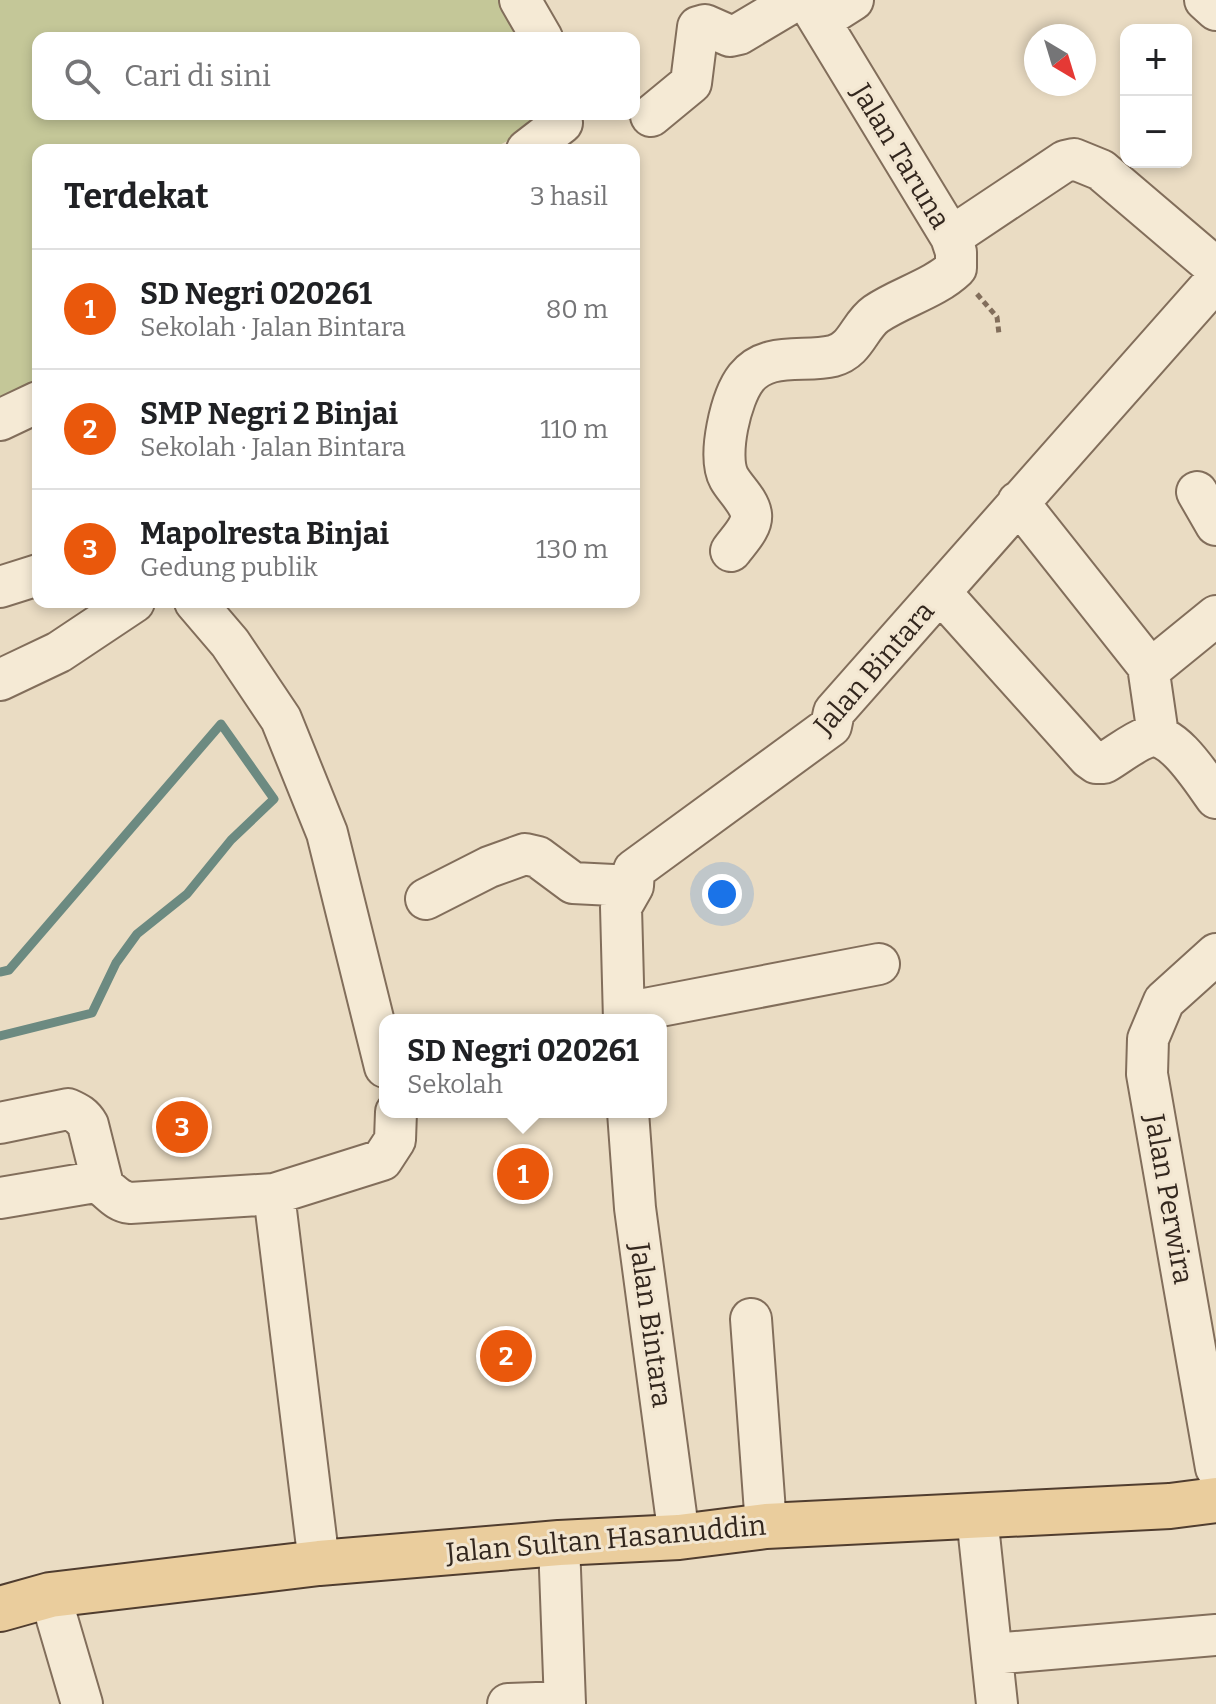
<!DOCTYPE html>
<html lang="id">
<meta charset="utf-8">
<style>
body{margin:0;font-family:Bitter,serif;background:#f6f6f6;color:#202124}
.controls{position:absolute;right:24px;top:24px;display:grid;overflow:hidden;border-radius:16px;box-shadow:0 4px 12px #0003}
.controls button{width:72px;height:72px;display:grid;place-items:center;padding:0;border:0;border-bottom:2px solid #e0e0e0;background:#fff;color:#202124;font:40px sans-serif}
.compass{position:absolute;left:1024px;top:24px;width:72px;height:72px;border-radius:50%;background:#fff;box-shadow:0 4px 12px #0003;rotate:142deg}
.you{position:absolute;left:722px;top:894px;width:28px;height:28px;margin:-20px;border:6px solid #fff;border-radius:50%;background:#1a73e8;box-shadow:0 0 0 12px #1a73e833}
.badge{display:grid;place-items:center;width:52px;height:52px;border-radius:50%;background:#ea580c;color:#fff;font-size:26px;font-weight:700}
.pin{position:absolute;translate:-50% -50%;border:4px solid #fff;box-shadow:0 2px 8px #0006}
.popup{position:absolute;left:379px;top:1014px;width:288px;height:104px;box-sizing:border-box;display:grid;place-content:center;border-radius:16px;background:#fff;filter:drop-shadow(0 2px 6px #0005);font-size:26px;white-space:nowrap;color:#757577}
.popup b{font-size:30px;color:#202124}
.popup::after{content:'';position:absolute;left:50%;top:100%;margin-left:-16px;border:16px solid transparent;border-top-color:#fff}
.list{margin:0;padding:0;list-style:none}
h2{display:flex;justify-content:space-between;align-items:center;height:104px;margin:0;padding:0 32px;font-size:34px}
h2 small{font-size:26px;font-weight:400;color:#757577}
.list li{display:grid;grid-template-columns:52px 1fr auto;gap:24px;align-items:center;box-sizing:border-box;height:120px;padding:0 32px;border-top:2px solid #e0e0e0}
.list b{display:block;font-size:30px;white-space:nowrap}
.list p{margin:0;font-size:26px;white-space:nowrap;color:#757577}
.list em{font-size:26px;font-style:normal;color:#757577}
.icon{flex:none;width:44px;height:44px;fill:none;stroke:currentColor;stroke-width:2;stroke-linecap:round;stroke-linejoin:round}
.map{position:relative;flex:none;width:1216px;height:1704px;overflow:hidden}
.search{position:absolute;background:#fff;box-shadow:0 4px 12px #0003;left:32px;top:32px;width:608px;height:88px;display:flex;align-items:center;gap:20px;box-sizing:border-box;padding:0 28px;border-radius:16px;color:#757577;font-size:30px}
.panel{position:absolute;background:#fff;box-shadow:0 4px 12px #0003;left:32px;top:144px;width:608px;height:464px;border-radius:16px}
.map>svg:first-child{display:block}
.green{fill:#c4c798}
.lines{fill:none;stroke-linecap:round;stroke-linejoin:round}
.stream{stroke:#6c8a81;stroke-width:9}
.minor-casing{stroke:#826e5b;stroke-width:44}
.major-casing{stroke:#503d2f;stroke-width:48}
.path{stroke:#826e5b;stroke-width:5;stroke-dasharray:6 4;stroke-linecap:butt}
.minor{stroke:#f5ead5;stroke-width:40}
.major{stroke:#eacd9d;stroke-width:44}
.labels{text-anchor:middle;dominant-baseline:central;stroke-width:6;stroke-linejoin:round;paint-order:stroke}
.street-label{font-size:28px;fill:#33271e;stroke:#f2e6d1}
</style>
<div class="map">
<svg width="1216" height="1704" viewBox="0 0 1216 1704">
<rect width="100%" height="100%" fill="#eadcc3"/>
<path class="green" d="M0,0H514L536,38H38V114H544L522,133L490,150H38V391L0,411Z"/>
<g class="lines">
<path class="stream" d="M0,972L9,970L221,724L274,799L231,840L187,894L137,934L116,963L92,1013L0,1036"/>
<g class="minor-casing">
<path id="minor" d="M520,0L542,38
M1205,0L1216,10
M820,21L853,0
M651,116L691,83L698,27L705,25L730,36L739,34L796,0
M527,150L562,123L560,114
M951,237L1065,161L1074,159L1101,170L1216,268
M0,420L38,402
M1197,492L1216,525
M1018,502L1148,666L1158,735
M731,551C738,541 753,527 751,514C749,501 735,489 729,478C717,456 731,397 746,378C767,351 804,363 833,356C856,350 859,326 876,314C901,297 934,289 956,268V252L951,237L807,0
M0,587L38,575
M940,592L1089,758L1096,763H1104C1118,755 1133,742 1148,737C1172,729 1204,782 1216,798
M195,602L230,643L281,719L327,833L385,1067
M1148,666L1157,664L1216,616
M0,680L59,652L134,602
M426,899L489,867L525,854L538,857L573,883L633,886
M1216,954L1164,1001L1148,1039L1147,1074L1216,1468
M624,1013L879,964
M624,1020L621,907L633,886L634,870L831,726L834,712L1216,280
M628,1112L635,1208L679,1537
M0,1123L68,1109C77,1113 83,1116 88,1125L103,1185
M274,1194L319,1563
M0,1198L95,1182C109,1187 114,1201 130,1203L274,1194L382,1160L395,1140L396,1112
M751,1319L766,1526
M977,1516L997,1704
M559,1543L565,1704
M50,1595L82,1704
M992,1654L1216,1635
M508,1704L565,1702"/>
</g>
<g class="major-casing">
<path id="major" d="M0,1609L50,1595L319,1563L559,1543L679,1537L766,1526L1170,1506L1216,1500"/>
</g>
<path class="path" d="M977,294L997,317L999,334"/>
<use href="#minor" class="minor"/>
<use href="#major" class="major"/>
</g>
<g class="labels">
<g class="street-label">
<text transform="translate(901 156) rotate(59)">Jalan Taruna</text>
<text transform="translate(874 668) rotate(-49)">Jalan Bintara</text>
<text transform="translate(1169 1199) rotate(80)">Jalan Perwira</text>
<text transform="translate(651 1325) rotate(82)">Jalan Bintara</text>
<text transform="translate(606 1539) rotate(-5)">Jalan Sultan Hasanuddin</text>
</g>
</g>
</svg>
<div class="controls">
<button>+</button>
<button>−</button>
</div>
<svg class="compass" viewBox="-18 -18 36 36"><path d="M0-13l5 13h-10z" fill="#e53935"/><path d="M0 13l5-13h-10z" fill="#757577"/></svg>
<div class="you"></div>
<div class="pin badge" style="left:523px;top:1174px">1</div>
<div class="popup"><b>SD Negri 020261</b>Sekolah</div>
<div class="pin badge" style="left:506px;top:1356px">2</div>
<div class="pin badge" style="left:182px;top:1127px">3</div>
<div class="search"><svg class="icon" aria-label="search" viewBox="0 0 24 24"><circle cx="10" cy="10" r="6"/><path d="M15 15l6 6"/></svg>Cari di sini</div>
<section class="panel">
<h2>Terdekat<small>3 hasil</small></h2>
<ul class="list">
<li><span class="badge">1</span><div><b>SD Negri 020261</b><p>Sekolah · Jalan Bintara</p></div><em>80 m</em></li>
<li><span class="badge">2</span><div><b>SMP Negri 2 Binjai</b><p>Sekolah · Jalan Bintara</p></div><em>110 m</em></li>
<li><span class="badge">3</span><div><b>Mapolresta Binjai</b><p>Gedung publik</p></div><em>130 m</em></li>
</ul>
</section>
</div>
